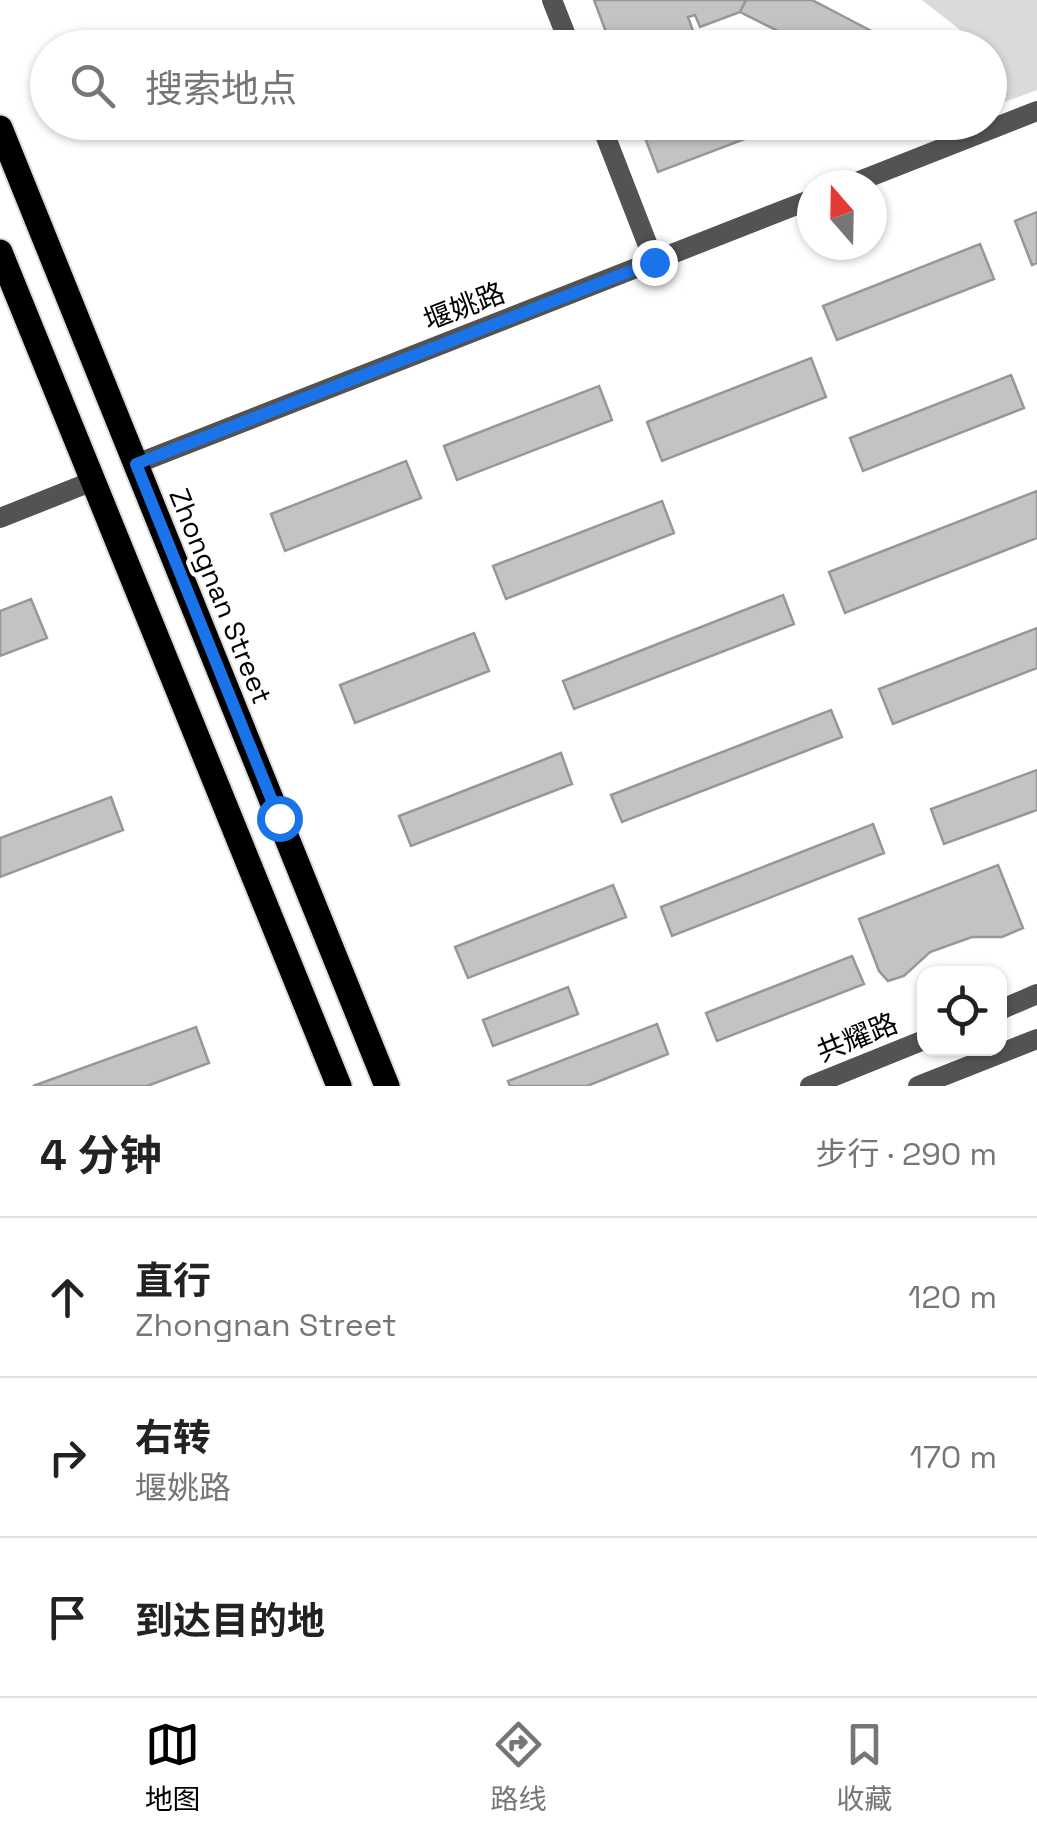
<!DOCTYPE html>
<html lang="zh">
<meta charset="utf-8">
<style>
body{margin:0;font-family:"Space Grotesk","Noto Sans SC",sans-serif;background:#f2f2f2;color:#222}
.controls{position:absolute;right:30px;bottom:30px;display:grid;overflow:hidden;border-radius:20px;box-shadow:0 2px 8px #0004}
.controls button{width:90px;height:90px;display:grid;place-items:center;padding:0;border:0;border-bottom:2px solid #e0e0e0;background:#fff;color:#222;font:50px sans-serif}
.compass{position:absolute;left:797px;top:170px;width:90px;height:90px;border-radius:50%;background:#fff;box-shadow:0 2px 8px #0004;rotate:340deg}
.stop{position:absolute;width:30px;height:30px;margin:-22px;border:8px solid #1a73e8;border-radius:50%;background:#fff}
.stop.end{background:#1a73e8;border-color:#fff;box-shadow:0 2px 10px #0008}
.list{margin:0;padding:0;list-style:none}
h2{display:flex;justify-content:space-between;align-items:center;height:130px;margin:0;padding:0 40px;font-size:42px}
h2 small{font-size:32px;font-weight:400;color:#767676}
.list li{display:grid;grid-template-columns:65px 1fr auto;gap:30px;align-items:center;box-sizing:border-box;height:160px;padding:0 40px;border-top:2px solid #e0e0e0}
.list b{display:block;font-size:38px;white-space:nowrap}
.list p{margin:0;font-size:32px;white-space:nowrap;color:#767676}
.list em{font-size:32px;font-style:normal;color:#767676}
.icon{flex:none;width:55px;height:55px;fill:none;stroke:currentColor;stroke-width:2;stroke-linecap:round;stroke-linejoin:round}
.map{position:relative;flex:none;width:1037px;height:1086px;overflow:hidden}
.search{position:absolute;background:#fff;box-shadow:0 2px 8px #0004;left:30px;right:30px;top:30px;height:110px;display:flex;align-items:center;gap:25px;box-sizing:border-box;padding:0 35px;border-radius:55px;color:#767676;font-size:38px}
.sheet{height:610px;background:#fff}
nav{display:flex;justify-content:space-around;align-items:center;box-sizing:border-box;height:140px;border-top:2px solid #e0e0e0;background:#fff;font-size:28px;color:#767676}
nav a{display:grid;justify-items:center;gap:5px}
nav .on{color:#000}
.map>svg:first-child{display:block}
.green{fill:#dadada}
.building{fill:#c3c3c3;stroke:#979797;stroke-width:2.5}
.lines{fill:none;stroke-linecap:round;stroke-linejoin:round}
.major-casing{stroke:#dbdbdb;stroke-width:29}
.minor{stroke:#535353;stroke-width:20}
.major{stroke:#000;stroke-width:25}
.route{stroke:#1a73e8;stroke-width:12}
.labels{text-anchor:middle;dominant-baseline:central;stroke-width:9;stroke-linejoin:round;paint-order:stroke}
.street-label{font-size:28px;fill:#000;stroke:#fff}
</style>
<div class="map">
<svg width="1037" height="1086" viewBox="0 0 1037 1086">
<rect width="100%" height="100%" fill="#fff"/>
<path class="green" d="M922,0H1037V90L1004,102L990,66V48L982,47Z"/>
<path class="building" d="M594,0H746L740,12L700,27L695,15L688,17L693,31L647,48H612Z
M746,0H812L904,48H800L798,41L740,12Z
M639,122H789L658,172Z
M1037,212V263L1032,265L1015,221Z
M980,244L994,279L837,340L823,306Z
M811,358L826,397L662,461L647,422Z
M1011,375L1024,408L863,471L850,438Z
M599,386L612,420L457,480L444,446Z
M406,461L421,498L285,551L271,514Z
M1037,491V538L845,613L829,572Z
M662,501L674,533L506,599L493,566Z
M783,595L794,624L574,709L563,681Z
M31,599L47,638L0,656V611Z
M1037,628V668L893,724L879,689Z
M474,633L489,671L355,723L340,685Z
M831,710L842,737L622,822L611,795Z
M561,753L572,784L411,846L399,816Z
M1037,770V810L944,844L931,809Z
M111,797L123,830L0,877V838Z
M873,824L884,853L672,936L661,907Z
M998,865L1023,928L1002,937H972L930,952L904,976L888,981L879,971L859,919Z
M613,885L626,917L468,978L455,947Z
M852,956L864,984L717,1041L706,1013Z
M568,987L578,1014L493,1046L483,1020Z
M657,1024L668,1054L587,1086H510L508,1081Z
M196,1027L209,1063L147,1086H33Z"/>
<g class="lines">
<g class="major-casing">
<path id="major" d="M0,128L387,1086
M0,252L339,1086"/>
</g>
<path class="minor" d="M552,0L571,48
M600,122L654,261
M849,185L1037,111
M136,464L812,199
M0,518L93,481
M1000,1010L1037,994
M810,1086L924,1040
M918,1086L1037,1039"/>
<use href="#major" class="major"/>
</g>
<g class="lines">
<path class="route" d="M279,818L136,464L654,262"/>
</g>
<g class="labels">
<g class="street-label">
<text transform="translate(464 306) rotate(-21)">堰姚路</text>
<text transform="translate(221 596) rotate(68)">Zhongnan Street</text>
<text transform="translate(857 1037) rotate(-22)">共耀路</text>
</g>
</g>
</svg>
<div class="controls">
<button><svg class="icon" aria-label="locate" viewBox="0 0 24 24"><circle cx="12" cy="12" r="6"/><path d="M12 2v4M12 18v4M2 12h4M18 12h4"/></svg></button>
</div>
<svg class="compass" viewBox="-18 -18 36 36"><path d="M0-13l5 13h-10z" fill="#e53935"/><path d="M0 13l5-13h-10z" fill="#767676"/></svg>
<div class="stop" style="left:279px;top:818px"></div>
<div class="stop end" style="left:654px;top:262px"></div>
<div class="search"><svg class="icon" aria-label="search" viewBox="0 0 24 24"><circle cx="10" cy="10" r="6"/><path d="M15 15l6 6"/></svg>搜索地点</div>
</div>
<section class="sheet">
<h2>4 分钟<small>步行 · 290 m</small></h2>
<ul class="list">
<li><svg class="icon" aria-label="ahead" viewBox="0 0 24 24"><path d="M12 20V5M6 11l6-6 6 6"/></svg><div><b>直行</b><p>Zhongnan Street</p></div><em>120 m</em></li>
<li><svg class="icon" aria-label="right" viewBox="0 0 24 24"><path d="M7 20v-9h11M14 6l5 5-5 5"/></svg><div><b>右转</b><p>堰姚路</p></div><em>170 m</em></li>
<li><svg class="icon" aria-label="arrive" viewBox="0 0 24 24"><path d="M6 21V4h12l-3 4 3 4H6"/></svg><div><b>到达目的地</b></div></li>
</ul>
</section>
<nav>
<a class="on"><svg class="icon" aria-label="map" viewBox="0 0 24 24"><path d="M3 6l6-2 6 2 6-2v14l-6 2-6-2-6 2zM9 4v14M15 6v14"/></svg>地图</a>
<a><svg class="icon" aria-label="directions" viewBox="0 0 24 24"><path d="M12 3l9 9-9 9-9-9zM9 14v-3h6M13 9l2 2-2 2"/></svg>路线</a>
<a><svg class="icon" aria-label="saved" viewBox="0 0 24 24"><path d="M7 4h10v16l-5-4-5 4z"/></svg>收藏</a>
</nav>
